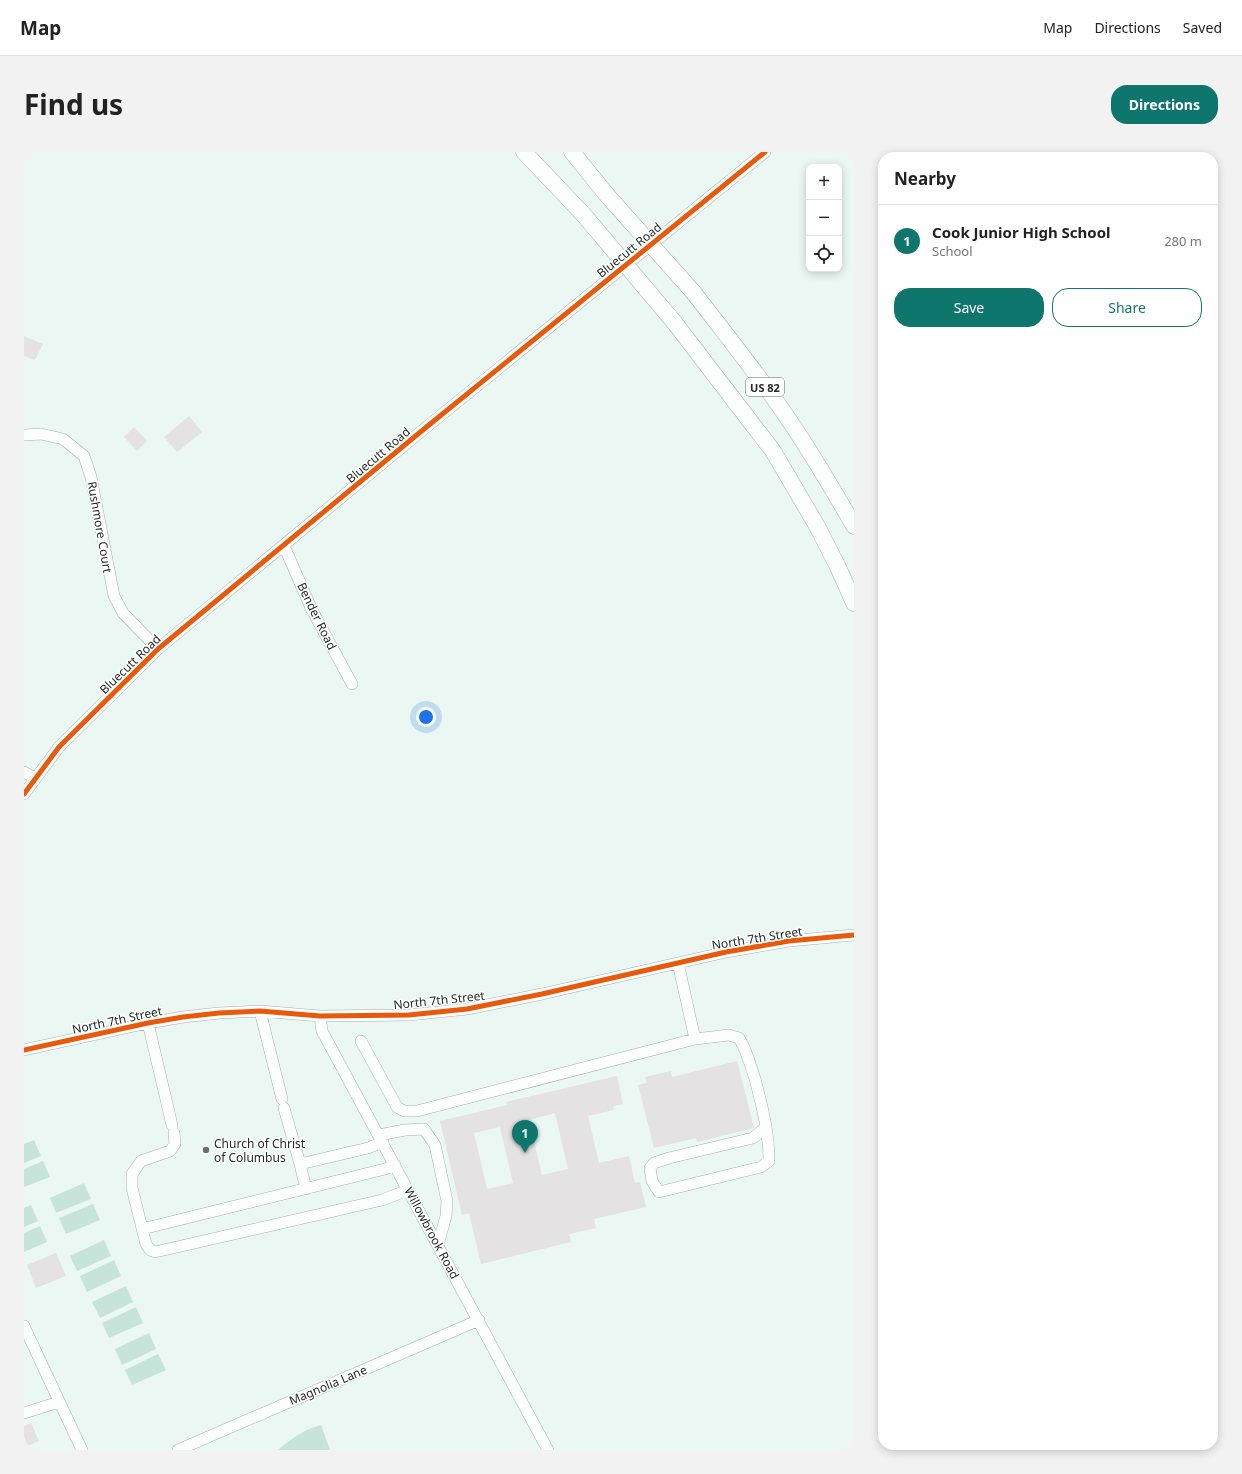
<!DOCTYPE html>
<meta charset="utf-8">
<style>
body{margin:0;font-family:"Noto Sans",sans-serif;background:#f2f2f2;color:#222}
.controls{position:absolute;right:12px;top:12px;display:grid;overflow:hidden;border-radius:8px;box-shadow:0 2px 10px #0003}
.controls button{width:36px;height:36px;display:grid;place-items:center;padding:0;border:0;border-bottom:1px solid #e0e0e0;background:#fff;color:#222;font:20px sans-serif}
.you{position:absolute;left:402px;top:565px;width:14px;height:14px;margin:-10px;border:3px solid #fff;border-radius:50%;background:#1a73e8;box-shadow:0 0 0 6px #1a73e833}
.badge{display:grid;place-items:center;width:26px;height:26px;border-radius:50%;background:#0f766e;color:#fff;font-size:13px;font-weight:700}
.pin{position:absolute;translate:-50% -33px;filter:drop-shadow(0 1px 2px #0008)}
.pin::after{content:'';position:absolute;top:21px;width:14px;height:12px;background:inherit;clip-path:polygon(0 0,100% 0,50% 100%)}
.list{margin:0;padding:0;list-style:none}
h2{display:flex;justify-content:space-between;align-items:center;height:52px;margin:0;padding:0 16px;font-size:17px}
h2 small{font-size:13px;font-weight:400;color:#767676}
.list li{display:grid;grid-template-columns:26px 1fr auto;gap:12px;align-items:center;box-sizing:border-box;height:72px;padding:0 16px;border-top:1px solid #e0e0e0}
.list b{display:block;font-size:15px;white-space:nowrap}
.list p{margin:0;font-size:13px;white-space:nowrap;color:#767676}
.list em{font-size:13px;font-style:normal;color:#767676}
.actions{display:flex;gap:8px;padding:12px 16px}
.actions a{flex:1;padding:9px 0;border:1px solid #0f766e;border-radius:16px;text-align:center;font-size:14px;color:#0f766e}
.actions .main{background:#0f766e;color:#fff}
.icon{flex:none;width:22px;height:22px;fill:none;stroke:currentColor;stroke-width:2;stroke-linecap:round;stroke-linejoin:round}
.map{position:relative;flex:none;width:830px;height:1298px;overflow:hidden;border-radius:16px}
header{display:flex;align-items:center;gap:24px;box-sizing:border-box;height:56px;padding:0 20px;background:#fff;border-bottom:1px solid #e0e0e0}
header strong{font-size:19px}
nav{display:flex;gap:22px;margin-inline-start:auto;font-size:14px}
.intro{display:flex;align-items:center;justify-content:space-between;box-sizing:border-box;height:96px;padding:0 24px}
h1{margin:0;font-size:28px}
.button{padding:10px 18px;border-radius:16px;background:#0f766e;color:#fff;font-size:14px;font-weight:700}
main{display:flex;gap:24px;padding:0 24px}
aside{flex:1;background:#fff;border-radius:16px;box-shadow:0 2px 10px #0003}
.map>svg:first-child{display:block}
.green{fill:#c6e4d9}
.building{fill:#e4e2e3;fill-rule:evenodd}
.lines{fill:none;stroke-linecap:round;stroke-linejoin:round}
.minor-casing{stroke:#a6b1ad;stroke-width:12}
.highway-casing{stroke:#a6b1ad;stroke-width:17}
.minor{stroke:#fcfefd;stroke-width:11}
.highway{stroke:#fcfefd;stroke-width:16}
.highway-bridge-casing{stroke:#a6b1ad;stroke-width:17;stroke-linecap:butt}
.highway-bridge{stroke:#fcfefd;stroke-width:16}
.cycleway-casing{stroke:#fff;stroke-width:8}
.cycleway{stroke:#e8590c;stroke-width:5}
.poi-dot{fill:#67726d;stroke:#fff;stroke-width:1.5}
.labels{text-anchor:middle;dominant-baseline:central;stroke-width:3;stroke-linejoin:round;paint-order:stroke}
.shield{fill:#fff;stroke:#646a67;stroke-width:1}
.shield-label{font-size:11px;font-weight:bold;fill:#212a26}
.street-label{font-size:12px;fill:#212a26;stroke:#fff}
.poi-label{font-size:12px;fill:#212a26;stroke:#fff;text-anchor:start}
</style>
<header>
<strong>Map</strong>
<nav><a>Map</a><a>Directions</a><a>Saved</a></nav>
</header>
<div class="intro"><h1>Find us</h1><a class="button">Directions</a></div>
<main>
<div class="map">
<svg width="830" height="1298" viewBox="0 0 830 1298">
<rect width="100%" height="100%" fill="#eaf7f2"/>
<path class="green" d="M10,988L17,1004L0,1011V992Z
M19,1009L26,1025L0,1035V1017Z
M60,1031L67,1047L32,1061L26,1046Z
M69,1052L76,1068L42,1082L35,1066Z
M7,1053L14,1069L0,1075V1056Z
M16,1074L23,1090L0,1100V1081Z
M80,1088L87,1104L53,1119L46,1104Z
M90,1108L97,1124L63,1140L56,1124Z
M102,1134L109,1150L76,1166L68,1150Z
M112,1155L119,1171L85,1186L78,1171Z
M125,1181L132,1197L98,1213L91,1197Z
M134,1202L142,1218L108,1233L101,1218Z
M297,1273L306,1298H254C268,1286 279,1278 297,1273Z"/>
<path class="building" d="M0,184L19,192L11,208L0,204Z
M165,264L178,280L153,300L140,285Z
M110,275L123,289L113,299L100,285Z
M713,909L730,976L673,990L672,986L630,996L614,933L623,931L621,925L647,919L648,925Z
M593,924L599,952L589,954L590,958L564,964L575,1011L605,1004L611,1031L616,1030L622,1055L570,1067L572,1076L545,1082L547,1090L457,1112L445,1061L438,1063L416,969L483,953L482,950ZM531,961L544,1017L518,1023L505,968ZM476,975L489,1031L463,1037L450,981Z
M32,1101L42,1124L12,1136L3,1113Z
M7,1271L15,1289L0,1296V1274Z"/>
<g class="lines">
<g class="minor-casing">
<path id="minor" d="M0,283L17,282L39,287L60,304L67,325L90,444L99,461L134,497
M260,394L288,458L328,532
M0,620L11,626
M0,642L35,595L134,497L400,277L741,0
M654,811L671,887
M236,859L258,947
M296,864L298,879L524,1298
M124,871L148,973
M337,889L373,955L380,959H393L671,887L705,883L715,886C723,899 726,912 731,927C738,954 745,980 745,1009L737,1015L635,1040L628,1029L626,1016L630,1011L645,1006L729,986L742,975
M0,898L124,871L159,865L195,861L236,859L296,864L385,863L443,857L518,842L702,800L765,789L830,783
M260,956L276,1012
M150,981L151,992L146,999L117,1009L108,1022V1036L122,1092L126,1098L131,1100L358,1048L384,1038
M355,983L381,978L400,977L411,993L423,1049L422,1064L414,1093
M282,1037L276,1012L344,996L359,990
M118,1077L361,1017L371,1013
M0,1174L58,1298
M0,1261L35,1250
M154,1298L455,1168"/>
</g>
<g class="highway-casing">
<path id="highway" d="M500,0L559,62
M548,0L582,42
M670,141C699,179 729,216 756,255C783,293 807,334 830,374
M650,170L749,299L793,374L814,415L830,451"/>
</g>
<use href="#minor" class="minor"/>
<use href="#highway" class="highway"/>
<g class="highway-bridge-casing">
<path id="highway-bridge" d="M582,42L670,141
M559,62L650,170"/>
</g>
<use href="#highway-bridge" class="highway-bridge"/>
<g class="cycleway-casing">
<path id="cycleway" d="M0,642L35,595L134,497L400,277L741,0
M0,898L124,871L159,865L195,861L236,859L296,864L385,863L443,857L518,842L702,800L765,789L830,783"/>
</g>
<use href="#cycleway" class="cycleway"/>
</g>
<circle class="poi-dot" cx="182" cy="998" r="4"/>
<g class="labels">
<rect class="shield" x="722" y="226" width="38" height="18" rx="3"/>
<g class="shield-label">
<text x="741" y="235">US 82</text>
</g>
<g class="street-label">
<text transform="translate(605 98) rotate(-39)">Bluecutt Road</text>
<text transform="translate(354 303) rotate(-40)">Bluecutt Road</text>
<text transform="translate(76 375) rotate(80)">Rushmore Court</text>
<text transform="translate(293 464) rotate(64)">Bender Road</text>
<text transform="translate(106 512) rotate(-44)">Bluecutt Road</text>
<text transform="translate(733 786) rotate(-9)">North 7th Street</text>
<text transform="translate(415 848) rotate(-6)">North 7th Street</text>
<text transform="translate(93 868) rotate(-12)">North 7th Street</text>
<text transform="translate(408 1081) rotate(62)">Willowbrook Road</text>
<text transform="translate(304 1233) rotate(-23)">Magnolia Lane</text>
</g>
<g class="poi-label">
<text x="190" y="991">Church of Christ<tspan x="190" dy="14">of Columbus</tspan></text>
</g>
</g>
</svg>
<div class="controls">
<button>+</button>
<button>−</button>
<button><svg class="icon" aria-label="locate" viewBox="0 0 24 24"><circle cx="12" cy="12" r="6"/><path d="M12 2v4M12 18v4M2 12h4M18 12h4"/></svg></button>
</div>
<div class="you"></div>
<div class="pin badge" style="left:501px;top:1001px">1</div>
</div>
<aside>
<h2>Nearby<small></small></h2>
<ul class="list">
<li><span class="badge">1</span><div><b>Cook Junior High School</b><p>School</p></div><em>280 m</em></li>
</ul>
<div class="actions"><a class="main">Save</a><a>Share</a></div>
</aside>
</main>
